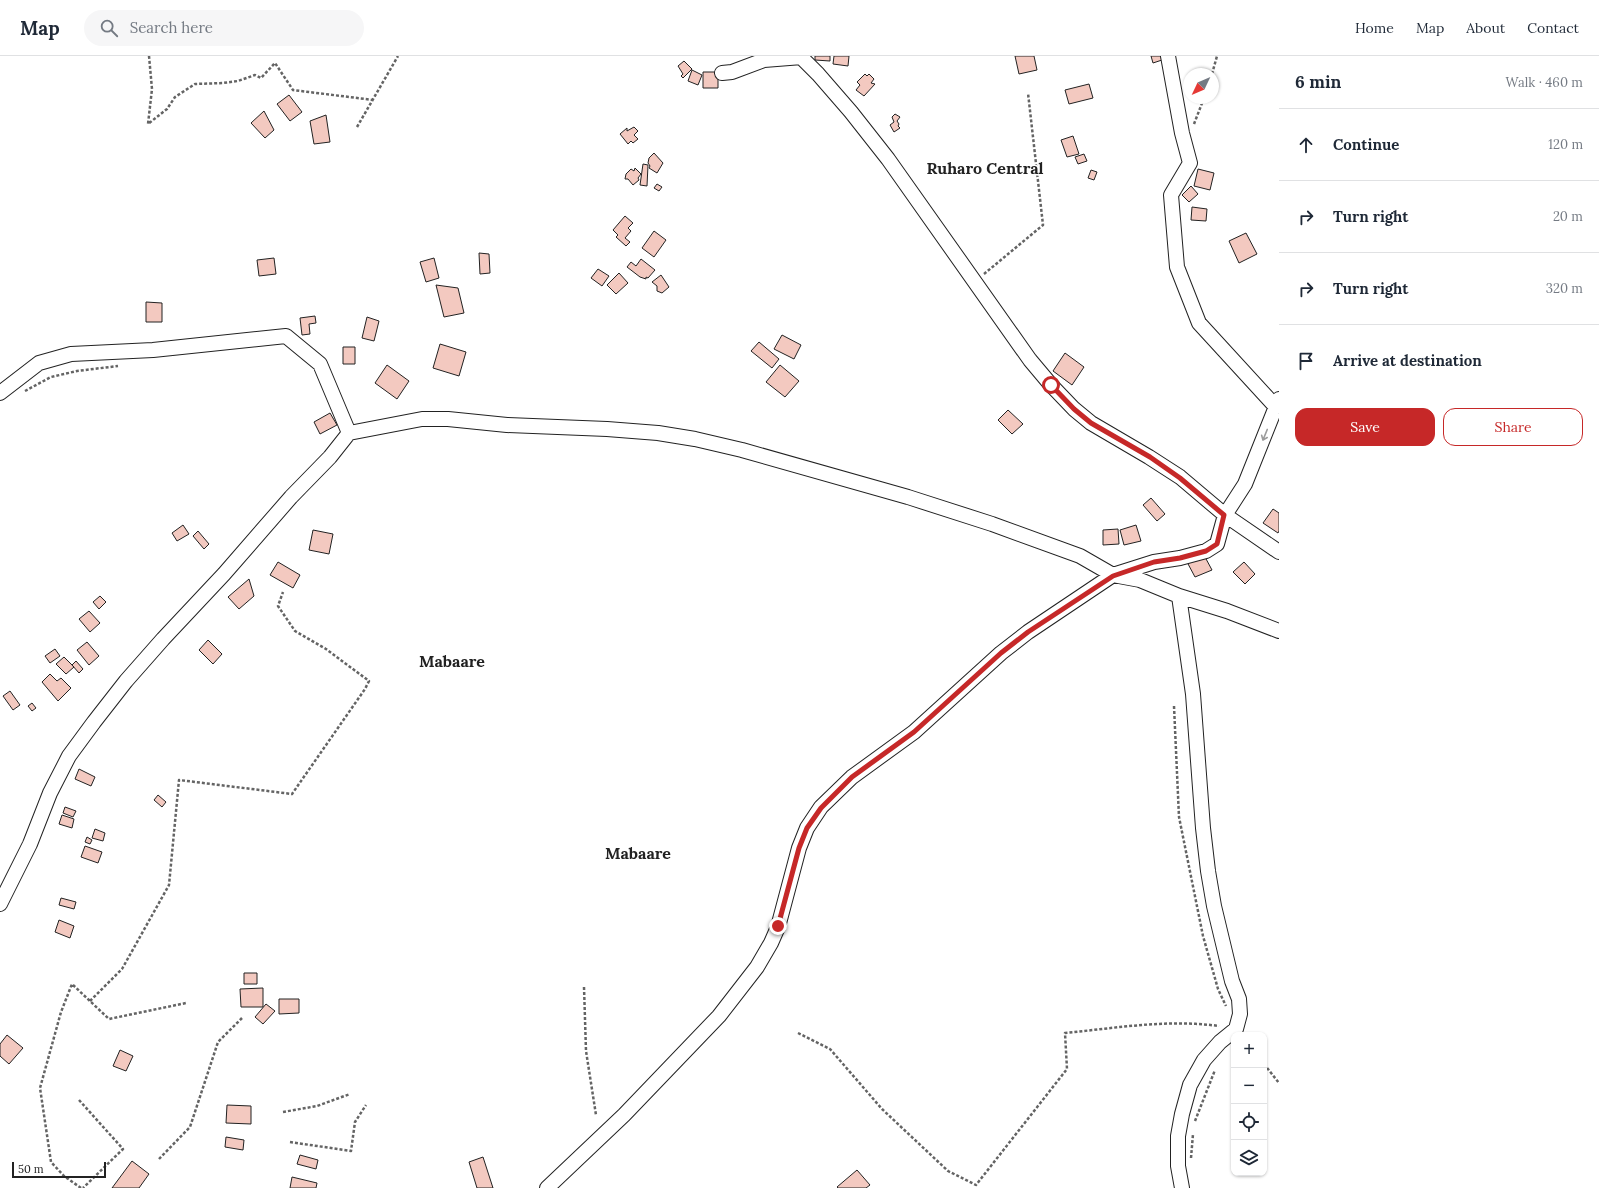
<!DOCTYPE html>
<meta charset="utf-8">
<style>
body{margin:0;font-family:Lora,serif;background:#f6f6f7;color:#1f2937}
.controls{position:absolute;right:12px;bottom:12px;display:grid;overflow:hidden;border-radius:8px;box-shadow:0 1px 3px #0004}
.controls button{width:36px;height:36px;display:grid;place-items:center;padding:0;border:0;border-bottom:1px solid #e0e1e3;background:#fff;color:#1f2937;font:20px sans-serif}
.compass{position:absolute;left:1183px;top:12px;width:36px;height:36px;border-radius:50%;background:#fff;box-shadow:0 1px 3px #0004;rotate:226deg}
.scale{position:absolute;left:12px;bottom:10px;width:94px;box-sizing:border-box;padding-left:4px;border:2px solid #222;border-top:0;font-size:11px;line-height:14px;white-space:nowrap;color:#222;-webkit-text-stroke:3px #fff;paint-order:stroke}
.stop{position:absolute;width:12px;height:12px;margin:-9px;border:3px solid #c62828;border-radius:50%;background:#fff}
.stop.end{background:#c62828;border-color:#fff;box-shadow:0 1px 4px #0008}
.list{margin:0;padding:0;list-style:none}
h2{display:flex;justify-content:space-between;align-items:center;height:52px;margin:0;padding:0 16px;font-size:17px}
h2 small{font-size:13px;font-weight:400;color:#747a83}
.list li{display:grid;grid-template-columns:26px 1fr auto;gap:12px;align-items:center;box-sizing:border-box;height:72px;padding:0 16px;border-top:1px solid #e0e1e3}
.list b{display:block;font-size:15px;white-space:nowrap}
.list em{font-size:13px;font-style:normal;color:#747a83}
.actions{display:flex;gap:8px;padding:12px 16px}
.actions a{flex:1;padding:9px 0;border:1px solid #c62828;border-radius:12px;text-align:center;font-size:14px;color:#c62828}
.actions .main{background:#c62828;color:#fff}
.icon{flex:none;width:22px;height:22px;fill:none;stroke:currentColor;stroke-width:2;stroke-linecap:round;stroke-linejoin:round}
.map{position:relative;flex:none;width:1279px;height:1132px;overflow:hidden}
header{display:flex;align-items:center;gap:24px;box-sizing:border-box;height:56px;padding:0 20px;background:#fff;border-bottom:1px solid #e0e1e3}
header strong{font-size:19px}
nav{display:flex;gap:22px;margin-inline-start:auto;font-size:14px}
.search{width:280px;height:36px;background:#f6f6f7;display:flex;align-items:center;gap:10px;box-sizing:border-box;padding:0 14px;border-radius:22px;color:#747a83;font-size:15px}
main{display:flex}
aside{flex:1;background:#fff}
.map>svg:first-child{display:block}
.building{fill:#f3c9c0;stroke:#222}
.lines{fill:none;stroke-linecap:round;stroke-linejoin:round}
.minor-casing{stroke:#222;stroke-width:16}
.path{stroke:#646464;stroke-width:2.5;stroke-dasharray:3 2;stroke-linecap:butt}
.minor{stroke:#fff;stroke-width:14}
.oneway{stroke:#9c9c9c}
.route{stroke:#c62828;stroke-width:5}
.labels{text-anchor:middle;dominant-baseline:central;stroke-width:3;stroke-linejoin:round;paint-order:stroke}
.quarter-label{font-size:16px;font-weight:bold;fill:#222;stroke:#fff}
</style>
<header>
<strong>Map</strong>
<div class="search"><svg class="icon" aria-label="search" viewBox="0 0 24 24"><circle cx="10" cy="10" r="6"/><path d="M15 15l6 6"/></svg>Search here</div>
<nav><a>Home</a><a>Map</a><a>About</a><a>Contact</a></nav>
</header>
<main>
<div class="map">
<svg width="1279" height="1132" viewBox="0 0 1279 1132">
<rect width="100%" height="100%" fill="#fff"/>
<path class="building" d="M815,0H830V5L815,4Z
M834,0H849L848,10L833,8Z
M1015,0H1034L1037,14L1019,18Z
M1151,0H1164L1165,3L1153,7Z
M684,5L692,13L683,22L681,20L683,18L678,10Z
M692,14L702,19L698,29L688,25Z
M703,16H718V32H703Z
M865,18L867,20L869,18L874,23L871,27L875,28L864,40L856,34L860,29L857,26Z
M1089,28L1093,42L1069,48L1065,34Z
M289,39L302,56L290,65L277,48Z
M264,55L274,74L265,82L251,67Z
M895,58L900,61L897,65L899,68L898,70L900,72L894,76L890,69L894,66L892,61Z
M326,59L330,86L314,88L310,65Z
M634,71L638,75L634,79L638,83L633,87L631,85L628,88L620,78L627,72V75Z
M1073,80L1079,98L1067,101L1061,84Z
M654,97L663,107L657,117L649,112L650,110L648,107L649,102Z
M1084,98L1087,105L1078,108L1075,101Z
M643,108L648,109L647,130L640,129Z
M635,112L641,118L638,122L639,124L633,129L628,123H625L626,118L631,113L634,115Z
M1198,113L1214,117L1210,134L1194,130Z
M1091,114L1097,116L1094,124L1088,122Z
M657,128L662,131L659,135L654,132Z
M1191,130L1198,138L1189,146L1182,139Z
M1192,151L1207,153L1206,165L1191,164Z
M625,160L633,167L628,172L631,175L625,182L630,186L626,190L616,181L618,179L613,174Z
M654,175L666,184L654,201L642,192Z
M1246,177L1257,198L1239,207L1229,185Z
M479,197L489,198L490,217L480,218Z
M274,202L276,218L259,220L257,204Z
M434,202L439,222L426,226L420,206Z
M641,203L655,214L648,222L646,221V223L640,221L627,211L631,206L636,210Z
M598,213L609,220L602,230L591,222Z
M619,217L628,227L616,238L607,229Z
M661,219L669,231L662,237L657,235V230L652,226Z
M436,229L458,232L464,257L444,261Z
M146,246L162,247V266H146Z
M315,260L316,267L309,268L310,278L302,279L300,262Z
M367,261L379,265L374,285L362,282Z
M782,279L801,289L794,303L774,293Z
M759,286L779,303L772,312L751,295Z
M440,288L466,296L459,320L433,312Z
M343,291H355V308H343Z
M1065,297L1084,311L1072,329L1053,315Z
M387,309L409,325L397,343L375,327Z
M780,309L799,325L785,341L766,326Z
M1008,354L1023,368L1012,378L998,364Z
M330,357L337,369L320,378L314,366Z
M1151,442L1165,458L1157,465L1143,449Z
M1273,453L1279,457V475L1278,477L1263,467Z
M183,469L189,478L177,485L172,477Z
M1136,469L1141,485L1124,489L1120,474Z
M1118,473L1119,488L1103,489V474Z
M313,474L333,478L329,498L309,494Z
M198,475L209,488L204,493L193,480Z
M1205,501L1212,514L1195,521L1187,506Z
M278,506L300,519L293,532L270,519Z
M1244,506L1255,518L1245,528L1233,516Z
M249,523L254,540L239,553L228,541Z
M100,540L106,546L99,553L93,546Z
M89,555L100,567L90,576L79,563Z
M208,584L222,598L213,608L199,594Z
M87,586L99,600L89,609L77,594Z
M55,593L60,600L50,607L45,600Z
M64,601L74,611L66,618L56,608Z
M76,605L83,613L79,617L72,609Z
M50,618L57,625L61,622L71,632L58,645L42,626Z
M10,635L20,649L13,654L3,640Z
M32,647L36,652L32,655L28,650Z
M79,713L95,721L91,730L75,723Z
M158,739L166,746L162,751L154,744Z
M65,751L76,755L73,761L63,757Z
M62,759L74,763L72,772L59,768Z
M95,773L105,777L103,785L92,782Z
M87,781L92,784L90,788L85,786Z
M85,790L102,796L98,807L81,801Z
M61,842L76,846L74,853L59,849Z
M59,864L74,870L70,882L55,876Z
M244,917H257V928H244Z
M263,932V951H241L240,933Z
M279,943H299V957L279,958Z
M266,948L275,955L263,968L255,961Z
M7,979L23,992L9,1008L0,1000V988Z
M120,994L133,1000L126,1015L113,1010Z
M227,1049L251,1050V1068L226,1067Z
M226,1081L244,1084L243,1094L225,1091Z
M300,1099L318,1104L316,1113L297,1108Z
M483,1101L493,1132H477L469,1106Z
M132,1105L149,1118L139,1132H112Z
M857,1114L870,1129L866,1132H838L837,1131Z
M292,1121L317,1127L316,1132H290Z"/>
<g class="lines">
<g class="minor-casing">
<path id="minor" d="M800,0L818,18L851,56L888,103L1030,304L1051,329L1074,353L1091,367L1149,401L1180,421L1225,459L1279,496
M1168,0L1182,77L1190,107L1171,139L1177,211L1199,267L1276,351
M722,17L732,16L764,4L802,1
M0,337L39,307L71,298L153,294L286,280L320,308L349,377
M1179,540L1193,638L1203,772L1208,815L1214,850L1232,925L1239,943L1240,958L1236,973L1220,986L1204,1004L1190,1029L1182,1058L1178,1080V1110L1182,1132
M0,848L30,788L50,737L69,700L94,666L126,625L163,583L224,518L291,441L330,401L349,377L422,363H448L507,369L607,373L658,377L695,383L742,394L908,441L992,468L1080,500L1113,519L1140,524L1179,540L1227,555L1279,575
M547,1132L624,1059L719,960L757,911L771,887L778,871L799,792L807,772L821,751L852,721L914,676L1001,597L1028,576L1113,519L1154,506L1180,502L1206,495L1217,488L1225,459L1245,428L1279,343"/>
</g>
<path class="path" d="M149,0L152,33L148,68L167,53L175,41L195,28L223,27L238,25L255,19L261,22L275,7L293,34L373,44
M1212,18L1217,0
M1194,68L1204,42
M357,71L398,0
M984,218L1043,169L1028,37
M25,335L51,321L77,315L118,310
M1174,650L1179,761L1203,880L1218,933L1226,950
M584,931L586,995L596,1059
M90,945L122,913L169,829L179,724L292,738L365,633L369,625L326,593L295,575L278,550L283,536
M798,977L830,993L882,1053L948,1115L976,1129L1067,1013L1065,977C1116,972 1168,963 1219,970
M1264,1008L1279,1027
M79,1044L123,1093L83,1132
M283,1056L317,1050L350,1038
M1195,1065L1215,1014
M290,1086L351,1095L355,1066L366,1049
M1191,1102L1193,1078
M159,1103L190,1071L218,986L242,962
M81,1132L64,1120L51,1106L40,1032L61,956L72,928L109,963L186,947"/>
<use href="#minor" class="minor"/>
</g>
<defs><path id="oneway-shaft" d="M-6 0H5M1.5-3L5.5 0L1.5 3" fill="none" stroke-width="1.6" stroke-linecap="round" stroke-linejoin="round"/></defs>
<use class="oneway" href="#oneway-shaft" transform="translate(1265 379) rotate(112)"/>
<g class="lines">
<path class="route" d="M778,870L799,792L807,772L821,752L852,721L914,676L1001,597L1028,576L1113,520L1154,506L1180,502L1206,495L1217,488L1224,459L1180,422L1150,401L1091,367L1074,353L1051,329"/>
</g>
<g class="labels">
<g class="quarter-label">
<text x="985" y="112">Ruharo Central</text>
<text x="452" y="605">Mabaare</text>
<text x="638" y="797">Mabaare</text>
</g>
</g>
</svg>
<div class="controls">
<button>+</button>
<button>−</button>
<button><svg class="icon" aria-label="locate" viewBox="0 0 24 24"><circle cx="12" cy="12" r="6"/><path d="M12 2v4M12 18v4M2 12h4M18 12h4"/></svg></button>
<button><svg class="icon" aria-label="layers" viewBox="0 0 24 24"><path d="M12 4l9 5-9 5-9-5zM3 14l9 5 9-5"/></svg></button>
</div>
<svg class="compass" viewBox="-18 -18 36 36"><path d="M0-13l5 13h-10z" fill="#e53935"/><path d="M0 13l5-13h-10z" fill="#747a83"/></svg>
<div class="scale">50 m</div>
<div class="stop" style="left:1051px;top:329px"></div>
<div class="stop end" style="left:778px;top:870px"></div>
</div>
<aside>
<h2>6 min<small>Walk · 460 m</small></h2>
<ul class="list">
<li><svg class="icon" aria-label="ahead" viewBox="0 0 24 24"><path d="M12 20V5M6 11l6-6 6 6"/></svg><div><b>Continue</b></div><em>120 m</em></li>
<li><svg class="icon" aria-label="right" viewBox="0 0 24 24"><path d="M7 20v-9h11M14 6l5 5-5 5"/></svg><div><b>Turn right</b></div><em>20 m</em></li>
<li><svg class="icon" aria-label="right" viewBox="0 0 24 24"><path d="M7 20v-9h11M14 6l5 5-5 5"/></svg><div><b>Turn right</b></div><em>320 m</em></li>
<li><svg class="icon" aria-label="arrive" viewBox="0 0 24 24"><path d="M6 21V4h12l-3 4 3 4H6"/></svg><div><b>Arrive at destination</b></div></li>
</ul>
<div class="actions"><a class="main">Save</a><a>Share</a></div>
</aside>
</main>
